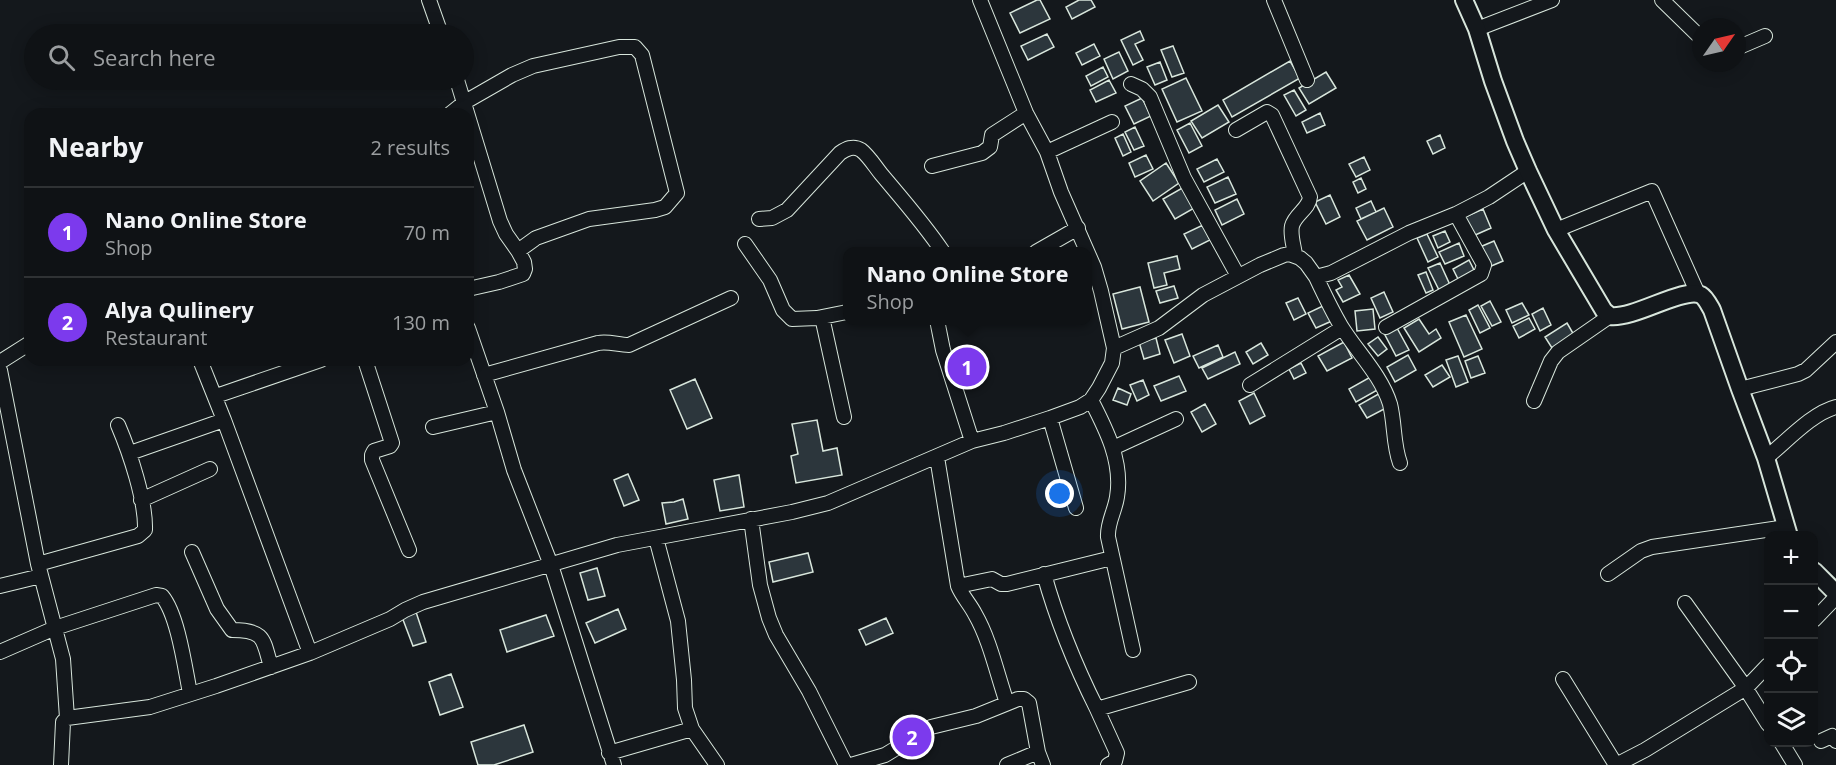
<!DOCTYPE html>
<meta charset="utf-8">
<style>
body{margin:0;font-family:"Open Sans",sans-serif;background:#1d2022;color:#f1f3f6}
.controls{position:absolute;right:18px;bottom:18px;display:grid;overflow:hidden;border-radius:12px;box-shadow:0 3px 15px #0003}
.controls button{width:54px;height:54px;display:grid;place-items:center;padding:0;border:0;border-bottom:2px solid #2f3234;background:#0f1215;color:#f1f3f6;font:30px sans-serif}
.compass{position:absolute;left:1692px;top:18px;width:54px;height:54px;border-radius:50%;background:#0f1215;box-shadow:0 3px 15px #0003;rotate:56deg}
.you{position:absolute;left:1060px;top:494px;width:21px;height:21px;margin:-15px;border:4px solid #fff;border-radius:50%;background:#1a73e8;box-shadow:0 0 0 9px #1a73e833}
.badge{display:grid;place-items:center;width:39px;height:39px;border-radius:50%;background:#7c3aed;color:#fff;font-size:20px;font-weight:700}
.pin{position:absolute;translate:-50% -50%;border:3px solid #fff;box-shadow:0 2px 6px #0006}
.popup{position:absolute;left:843px;top:247px;width:249px;height:78px;box-sizing:border-box;display:grid;place-content:center;border-radius:12px;background:#0f1215;filter:drop-shadow(0 2px 4px #0005);font-size:20px;white-space:nowrap;color:#9b9ea0}
.popup b{font-size:22px;color:#f1f3f6}
.popup::after{content:'';position:absolute;left:50%;top:100%;margin-left:-12px;border:12px solid transparent;border-top-color:#0f1215}
.list{margin:0;padding:0;list-style:none}
h2{display:flex;justify-content:space-between;align-items:center;height:78px;margin:0;padding:0 24px;font-size:26px}
h2 small{font-size:20px;font-weight:400;color:#9b9ea0}
.list li{display:grid;grid-template-columns:39px 1fr auto;gap:18px;align-items:center;box-sizing:border-box;height:90px;padding:0 24px;border-top:2px solid #2f3234}
.list b{display:block;font-size:22px;white-space:nowrap}
.list p{margin:0;font-size:20px;white-space:nowrap;color:#9b9ea0}
.list em{font-size:20px;font-style:normal;color:#9b9ea0}
.icon{flex:none;width:33px;height:33px;fill:none;stroke:currentColor;stroke-width:2;stroke-linecap:round;stroke-linejoin:round}
.map{position:relative;flex:none;width:1836px;height:765px;overflow:hidden}
.search{position:absolute;background:#0f1215;box-shadow:0 3px 15px #0003;left:24px;top:24px;width:450px;height:66px;display:flex;align-items:center;gap:15px;box-sizing:border-box;padding:0 21px;border-radius:33px;color:#9b9ea0;font-size:22px}
.panel{position:absolute;background:#0f1215;box-shadow:0 3px 15px #0003;left:24px;top:108px;width:450px;height:258px;border-radius:18px}
.map>svg:first-child{display:block}
.building{fill:#2c363c;stroke:#d8e6dc;stroke-width:1.5}
.lines{fill:none;stroke-linecap:round;stroke-linejoin:round}
.minor-casing{stroke:#d8e6dc;stroke-width:16}
.tertiary-casing{stroke:#d8e6dc;stroke-width:20}
.minor{stroke:#14181c;stroke-width:14}
.tertiary{stroke:#14181c;stroke-width:16}
</style>
<div class="map">
<svg width="1836" height="765" viewBox="0 0 1836 765">
<rect width="100%" height="100%" fill="#14181c"/>
<path class="building" d="M1037,0H1040L1050,19L1020,33L1010,13Z
M1079,0H1091L1095,7L1072,19L1066,7Z
M1140,31L1144,40L1135,44L1143,60L1133,65L1121,40Z
M1047,34L1054,47L1028,60L1021,46Z
M1094,44L1100,56L1082,65L1076,53Z
M1173,46L1184,73L1172,77L1161,50Z
M1119,52L1128,71L1113,79L1104,59Z
M1290,61L1300,78L1232,117L1223,100Z
M1160,62L1167,80L1155,85L1147,67Z
M1103,67L1108,77L1091,86L1086,76Z
M1326,72L1336,88L1309,104L1299,88Z
M1186,78L1202,111L1177,122L1162,89Z
M1109,80L1116,93L1096,102L1090,90Z
M1294,90L1306,110L1296,116L1284,95Z
M1142,98L1151,116L1134,124L1125,106Z
M1218,105L1229,122L1202,138L1191,121Z
M1320,113L1325,125L1307,133L1302,122Z
M1190,123L1202,146L1189,153L1177,130Z
M1135,127L1144,146L1134,150L1125,132Z
M1123,134L1131,152L1123,156L1115,138Z
M1440,135L1445,148L1433,154L1427,141Z
M1146,155L1153,169L1135,177L1129,163Z
M1364,157L1370,170L1356,177L1349,164Z
M1217,159L1224,172L1204,182L1197,169Z
M1166,163L1179,183L1153,201L1140,181Z
M1228,177L1236,194L1215,203L1207,187Z
M1361,178L1366,189L1358,193L1353,182Z
M1184,187L1196,207L1175,219L1163,199Z
M1330,195L1340,217L1326,224L1315,202Z
M1237,199L1244,214L1222,225L1215,210Z
M1371,201L1376,212L1361,219L1356,208Z
M1384,208L1393,227L1367,240L1357,221Z
M1483,209L1491,228L1473,236L1465,217Z
M1203,225L1210,240L1192,249L1184,234Z
M1445,231L1450,242L1438,248L1433,236Z
M1427,234L1438,257L1428,262L1417,238Z
M1494,241L1503,261L1489,267L1480,247Z
M1459,243L1464,256L1445,264L1439,252Z
M1177,256L1180,269L1164,273L1167,285L1154,288L1148,263Z
M1469,260L1476,274L1460,283L1453,269Z
M1440,263L1450,285L1439,290L1428,268Z
M1426,272L1433,290L1426,293L1418,275Z
M1349,275L1360,294L1343,302L1336,290L1342,287L1338,280Z
M1174,286L1178,298L1160,303L1156,291Z
M1140,287L1149,322L1122,329L1113,294Z
M1384,292L1393,312L1380,318L1371,298Z
M1298,298L1306,314L1294,320L1286,303Z
M1490,301L1501,322L1492,326L1481,306Z
M1522,303L1529,315L1512,323L1506,310Z
M1327,304L1334,320L1316,328L1308,313Z
M1478,305L1490,328L1480,333L1469,310Z
M1543,308L1551,325L1540,331L1532,314Z
M1373,309L1375,329L1357,331L1355,311Z
M1466,315L1482,349L1464,357L1449,322Z
M1529,318L1535,329L1519,338L1513,326Z
M1419,319L1429,334L1436,329L1441,338L1419,352L1404,328Z
M1567,323L1574,335L1552,348L1545,337Z
M1397,328L1409,350L1396,356L1385,335Z
M1182,334L1190,356L1174,363L1165,340Z
M1378,337L1387,349L1378,356L1368,344Z
M1156,338L1160,354L1144,359L1139,342Z
M1344,342L1352,358L1327,371L1318,356Z
M1261,343L1268,355L1253,364L1246,352Z
M1218,345L1223,357L1199,368L1193,356Z
M1235,352L1240,364L1208,379L1202,368Z
M1408,355L1416,370L1395,382L1387,367Z
M1458,356L1468,382L1456,387L1446,360Z
M1478,356L1485,373L1471,378L1465,361Z
M1301,363L1306,373L1294,379L1289,369Z
M1442,365L1450,377L1433,387L1425,375Z
M1374,375L1381,388L1356,402L1349,389Z
M1179,376L1186,391L1161,401L1154,386Z
M695,379L712,418L687,429L670,390Z
M1143,380L1149,395L1137,401L1130,385Z
M1118,388L1131,394L1127,405L1113,400Z
M1382,392L1390,406L1367,418L1359,405Z
M1254,393L1265,416L1250,424L1239,401Z
M1205,404L1216,424L1202,432L1191,412Z
M817,420L823,451L837,448L842,475L796,483L791,456L798,454L792,424Z
M628,474L639,500L624,506L614,480Z
M739,475L744,507L720,511L714,480Z
M683,499L688,519L666,524L662,503L674,502Z
M808,553L813,572L773,582L769,562Z
M597,568L605,596L588,600L580,573Z
M618,609L626,629L595,643L586,623Z
M416,612L426,642L413,646L402,617Z
M546,615L554,636L507,652L500,630Z
M886,618L893,633L866,645L859,630Z
M451,674L463,707L440,715L429,682Z
M524,725L533,752L494,765H478L471,742Z"/>
<g class="lines">
<g class="minor-casing">
<path id="minor" d="M429,0L441,34
M1274,0L1307,80
M1662,0L1701,38
M1477,29L1552,0
M1737,48L1765,36
M457,80L500,221L506,234L518,251
M1131,84L1142,89L1150,97L1184,178L1238,276
M450,114L465,102L512,75L533,66L619,47H635L642,55L677,193L665,207L655,210L589,219L536,238L518,251L524,262L525,269L523,274L499,282L468,289
M1236,130L1267,112L1272,115L1310,197C1309,209 1295,214 1292,226C1290,235 1294,246 1295,255
M1047,152L1112,122
M932,166L982,153L990,147L992,135L1026,113
M759,219L772,218L787,210L840,153C846,149 853,145 861,150C869,156 876,168 882,175C903,200 925,225 943,252
M1556,230L1652,191L1698,294
M745,244L770,280L783,310L792,319L817,318L847,312
M1036,252L1078,228
M1316,277C1324,294 1332,311 1341,326C1357,352 1381,375 1390,404C1395,424 1393,444 1400,463
M822,317L844,417
M937,320L943,350L972,441
M1386,327L1481,274L1484,265L1456,214
M468,328L497,412L514,470L551,565L614,765
M1114,348L1159,328L1203,295L1260,265L1284,255L1289,254L1300,258L1306,263L1316,277L1331,273L1409,233L1456,214L1489,197L1528,171
M200,360L224,420L310,653
M365,360L392,443L390,446L374,451L372,455V460L409,550
M0,362L30,343
M0,370L38,564L63,659L67,718L63,722L61,765
M484,375L598,343C609,341 618,345 629,345L731,298
M1250,385L1342,328
M1740,389L1798,374L1806,370L1836,342
M216,396L321,360
M1091,400C1106,429 1123,462 1117,497C1115,511 1107,523 1108,537L1133,650
M1534,401L1551,361L1558,352L1610,316
M1050,418L1076,508
M433,427L497,412
M1113,448L1176,419
M130,453L224,420
M937,457L958,586C962,596 970,604 975,614C990,640 997,674 1007,703
M1766,458C1786,442 1812,413 1836,407
M141,500L210,469
M751,519L760,585L769,618L776,635L809,691L846,765
M656,538L678,621L684,680L685,708L692,729L717,765
M192,552L217,609L232,630C265,630 263,639 271,667
M38,564L138,536L145,530C146,501 130,453 118,425
M1044,574C1057,621 1075,665 1097,709
M1608,574L1641,551L1652,547L1786,527
M0,586L41,576
M958,586L992,579L1001,584H1007L1112,558
M1685,603L1743,684L1768,724
M1814,620L1836,597
M0,652L55,628L156,595L162,596C178,615 185,668 190,693
M1563,679L1616,765
M67,718L150,707L216,686L310,653L390,619L405,610L423,602L617,545L792,512L828,503L972,441L1004,433L1050,418L1080,407L1091,400L1099,388L1112,363L1114,348L1101,291L1094,267L1061,192L1047,152L1026,113L980,0
M1821,741L1832,736L1836,741
M1781,742L1795,765
M609,753L692,729
M851,765L885,755L931,727L976,716L1018,699H1024L1029,703L1038,752L1043,765
M1007,765L1038,752
M1108,765L1115,761L1117,753L1097,709L1189,682
M1616,765L1645,750L1746,688L1768,665"/>
</g>
<g class="tertiary-casing">
<path id="tertiary" d="M1464,0L1477,29L1493,81L1515,141L1528,171L1556,230L1604,311L1610,316C1635,319 1684,286 1701,295C1706,298 1709,305 1712,310L1740,389L1766,458L1789,536
M1814,571L1836,593"/>
</g>
<use href="#minor" class="minor"/>
<use href="#tertiary" class="tertiary"/>
</g>
</svg>
<div class="controls">
<button>+</button>
<button>−</button>
<button><svg class="icon" aria-label="locate" viewBox="0 0 24 24"><circle cx="12" cy="12" r="6"/><path d="M12 2v4M12 18v4M2 12h4M18 12h4"/></svg></button>
<button><svg class="icon" aria-label="layers" viewBox="0 0 24 24"><path d="M12 4l9 5-9 5-9-5zM3 14l9 5 9-5"/></svg></button>
</div>
<svg class="compass" viewBox="-18 -18 36 36"><path d="M0-13l5 13h-10z" fill="#e53935"/><path d="M0 13l5-13h-10z" fill="#9b9ea0"/></svg>
<div class="you"></div>
<div class="pin badge" style="left:967px;top:367px">1</div>
<div class="popup"><b>Nano Online Store</b>Shop</div>
<div class="pin badge" style="left:912px;top:737px">2</div>
<div class="search"><svg class="icon" aria-label="search" viewBox="0 0 24 24"><circle cx="10" cy="10" r="6"/><path d="M15 15l6 6"/></svg>Search here</div>
<section class="panel">
<h2>Nearby<small>2 results</small></h2>
<ul class="list">
<li><span class="badge">1</span><div><b>Nano Online Store</b><p>Shop</p></div><em>70 m</em></li>
<li><span class="badge">2</span><div><b>Alya Qulinery</b><p>Restaurant</p></div><em>130 m</em></li>
</ul>
</section>
</div>
